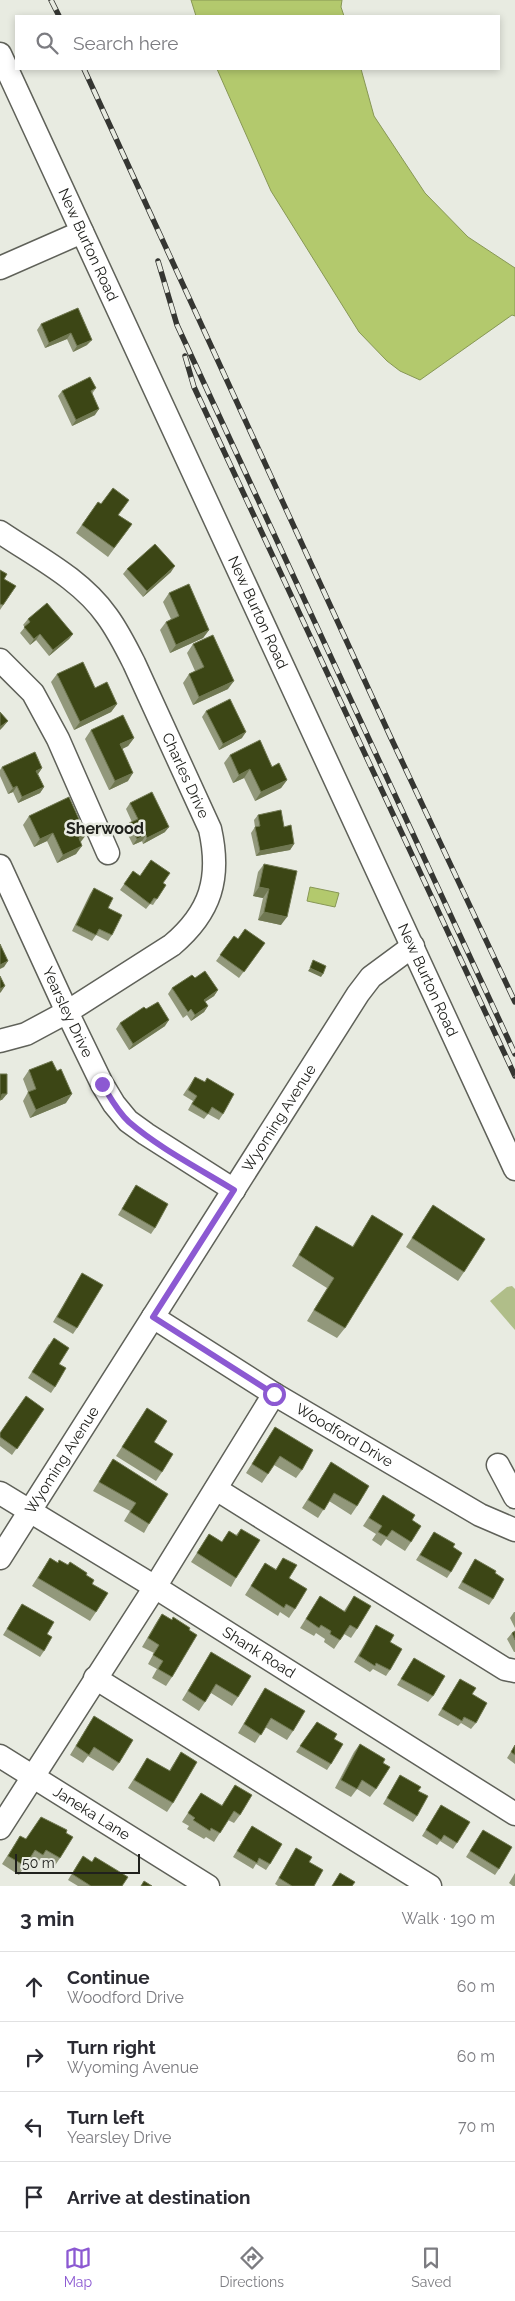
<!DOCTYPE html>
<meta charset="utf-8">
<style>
body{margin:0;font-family:Raleway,sans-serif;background:#f2f2f3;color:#2b2b33}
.scale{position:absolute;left:15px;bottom:12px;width:125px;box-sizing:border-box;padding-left:5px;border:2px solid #20211d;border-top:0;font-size:14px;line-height:18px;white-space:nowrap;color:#20211d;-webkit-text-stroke:4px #e8ebe1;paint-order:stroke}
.stop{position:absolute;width:15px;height:15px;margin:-11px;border:4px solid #8c59d2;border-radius:50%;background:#fff}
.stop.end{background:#8c59d2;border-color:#fff;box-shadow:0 1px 5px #0008}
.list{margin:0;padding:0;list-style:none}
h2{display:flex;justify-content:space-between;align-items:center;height:65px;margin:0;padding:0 20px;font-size:21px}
h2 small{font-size:16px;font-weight:400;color:#7c7c81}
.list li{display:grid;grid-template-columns:32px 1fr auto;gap:15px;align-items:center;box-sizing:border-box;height:70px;padding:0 20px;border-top:1px solid #e1e1e2}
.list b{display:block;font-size:19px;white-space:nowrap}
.list p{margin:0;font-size:16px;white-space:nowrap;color:#7c7c81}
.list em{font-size:16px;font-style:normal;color:#7c7c81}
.icon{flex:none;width:28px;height:28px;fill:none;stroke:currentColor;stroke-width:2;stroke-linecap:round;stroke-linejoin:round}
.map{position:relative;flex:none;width:515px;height:1886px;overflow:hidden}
.search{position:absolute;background:#fff;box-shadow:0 2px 8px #0003;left:15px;right:15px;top:15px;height:55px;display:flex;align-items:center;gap:12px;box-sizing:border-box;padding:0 18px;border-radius:0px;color:#7c7c81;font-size:19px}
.sheet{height:345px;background:#fff}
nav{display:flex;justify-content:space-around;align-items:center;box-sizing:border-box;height:70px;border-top:1px solid #e1e1e2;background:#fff;font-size:14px;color:#7c7c81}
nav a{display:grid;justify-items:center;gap:2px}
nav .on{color:#8c59d2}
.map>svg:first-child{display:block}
.green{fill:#b0be89}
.water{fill:#b3c96d;stroke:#879755}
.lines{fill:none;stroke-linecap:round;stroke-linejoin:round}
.minor-casing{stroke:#5f6159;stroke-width:25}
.minor{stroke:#fff;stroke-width:22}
.rail-casing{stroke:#353632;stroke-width:5.5}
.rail{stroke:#e8ebe1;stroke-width:4;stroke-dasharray:11;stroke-linecap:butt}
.wall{fill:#92987b}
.shaded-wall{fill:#707852}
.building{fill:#3c4615;stroke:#707852}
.route{stroke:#8c59d2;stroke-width:6}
.labels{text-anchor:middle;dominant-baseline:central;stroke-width:5;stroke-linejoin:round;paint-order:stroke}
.street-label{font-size:15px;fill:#20211d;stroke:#e8ebe1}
.neighbourhood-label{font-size:16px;font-weight:bold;fill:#20211d;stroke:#e8ebe1}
</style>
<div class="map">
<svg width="515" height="1886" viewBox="0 0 515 1886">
<rect width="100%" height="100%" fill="#e8ebe1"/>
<path class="green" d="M512,1286L515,1289V1330L490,1301L507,1287Z"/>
<path class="water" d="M191,0H342L341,7L344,16H196Z
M217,69H361L374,116L425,193L468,237L515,268V316L512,315L420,380L400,371L387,361L359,332L271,191Z
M310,887L339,893L335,907L307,901Z"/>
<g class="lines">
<g class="minor-casing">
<g id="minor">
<path id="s1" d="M0,54L515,1169"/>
<path d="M0,268L82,232"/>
<path id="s2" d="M0,532C37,557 81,579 107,616C118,631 126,647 134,663L210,829C221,878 211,912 172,945L67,1012L26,1034L0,1041"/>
<path d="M0,660L33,693L58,739L108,853"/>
<path id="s3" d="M0,866L67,1012L102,1084L114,1104L128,1121L146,1134L234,1190"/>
<path id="s4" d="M153,1317L274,1394L480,1515L515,1530"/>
<path d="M498,1465L515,1497"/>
<path d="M216,1489L505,1669L515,1671"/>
<path id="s5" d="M0,1493L155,1587L515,1814"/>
<path id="s6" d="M0,1558L358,994L371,977L413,946"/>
<path d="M95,1678L430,1886"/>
<path id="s7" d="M0,1756L208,1886"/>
<path d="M0,1828L155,1587L274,1394"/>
</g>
</g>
<use href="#minor" class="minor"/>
<g class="rail-casing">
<path id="rail" d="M51,0L59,16
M84,69L391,738L515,1002
M158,261L177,325L515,1054
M185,356L194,387L515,1076"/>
</g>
<use href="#rail" class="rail"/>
</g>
<path class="wall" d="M78,308L87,345L73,352L67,339L45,348L37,330L41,324Z
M96,388L92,394L95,415L72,426L58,396L62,391Z
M98,502L132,524L108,557L76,533Z
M127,569L171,572L143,597L123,574Z
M0,570L4,579L16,586L0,610Z
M169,593L209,630L203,638L170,653L160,630L166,622L171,619L163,602Z
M28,619L73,634L69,639L49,656L36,640L30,645L20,633L25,627L23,625Z
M193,644L228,689L193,705L183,683L189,674L195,671L187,653Z
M57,674L117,704L111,712L74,730L51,682Z
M206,711L242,738L219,750L202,717Z
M91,730L134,738L128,746L122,749L128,781L109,790L85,739Z
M230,755L272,767L287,780L281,788L255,801L244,778L233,783L224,763Z
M2,767L42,768L38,774L44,787L40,793L18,803L13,792L8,794L0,776V770Z
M130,803L165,832L143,844L142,841L133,845L125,829L129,823L132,822L126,809Z
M258,815L284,827L294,844L290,850L256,856L251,833L255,827L254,820Z
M29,816L81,843L76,854L57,863L47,841L34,847L23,825Z
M264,864L281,925L258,920L263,898L253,896L258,872Z
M133,871L140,876L166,885L153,905L150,904L146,909L120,890Z
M94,888L108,908L112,935L108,941L96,935L92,941L72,931L90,894Z
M234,936L238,939L265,943L239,978L216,961Z
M195,978L218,990L214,996L205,1002L208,1006L204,1012L191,1021L187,1015L183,1018L168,994L172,988Z
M120,1023L165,1026L129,1050L116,1029Z
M29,1070L66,1103L30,1118L23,1101L28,1092L23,1079Z
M195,1077L223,1114L219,1120L208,1114L204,1119L188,1110L193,1101L183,1095Z
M136,1185L155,1228L151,1234L118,1215Z
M433,1205L464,1272L458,1281L406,1247Z
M372,1215L345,1328L337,1338L307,1321L327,1288L292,1266L309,1237L316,1226L352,1247Z
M82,1273L77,1328L73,1334L53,1322Z
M49,1344L59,1364L55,1387L51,1393L28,1378Z
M147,1408L154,1442L162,1472L156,1481L116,1456Z
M44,1409L12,1455L0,1446V1433Z
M275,1427L302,1470L296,1478L274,1465L262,1483L246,1473Z
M113,1459L149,1524L144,1533L124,1521L130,1511L93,1491Z
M331,1462L357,1506L351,1515L329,1501L318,1518L302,1508Z
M383,1495L412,1520L411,1542L405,1551L386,1539L381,1546L372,1540L376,1534L363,1526Z
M241,1529L236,1578L231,1587L191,1562L209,1534L222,1542L229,1531L236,1535Z
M434,1532L453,1547L451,1572L447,1578L416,1560Z
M50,1558L57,1562L86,1575L92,1584L96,1612L90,1621L32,1586Z
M283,1558L289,1578L295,1609L289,1618L280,1612L278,1616L245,1595L265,1563L276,1569Z
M475,1559L495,1573L493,1599L489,1605L458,1588Z
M320,1596L344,1611L354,1596L357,1629L351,1638L344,1634L334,1649L324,1642L325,1639L316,1633L314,1636L300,1628Z
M22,1604L47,1634L44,1651L40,1657L3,1635Z
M514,1612H515V1628L510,1618Z
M162,1614L189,1630L172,1677L166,1686L152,1678L157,1669L148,1664L154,1653L142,1647L156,1623Z
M376,1625L390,1642V1670L386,1676L373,1669L370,1672L354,1662Z
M515,1631V1652H514L507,1639L512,1633Z
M211,1652L238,1697L232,1706L211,1693L199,1711L182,1700Z
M414,1658L433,1696L428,1702L397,1685Z
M460,1679L472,1694L476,1723L471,1729L461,1723L458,1726L438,1715Z
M265,1688L293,1731L287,1740L265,1727L255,1743L238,1733Z
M94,1716L119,1763L113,1771L88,1756L83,1763L70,1755Z
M317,1722L334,1739L331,1764L327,1770L296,1752Z
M360,1744L383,1763L376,1789L370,1797L357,1789L351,1797L335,1788L354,1752Z
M515,1745V1764L507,1758Z
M181,1752L173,1803L167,1812L128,1788L147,1758L169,1771Z
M400,1775L418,1791L417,1816L413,1822L383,1804Z
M235,1785L240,1815L234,1823L228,1820L214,1842L206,1837L204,1839L187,1829L189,1826L182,1822L201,1793L222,1805Z
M441,1805L457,1843L453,1849L440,1841L437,1845L422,1836Z
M252,1826L270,1864L266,1870L256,1864L253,1869L233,1857Z
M483,1830L499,1869L495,1875L466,1857Z
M66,1833L60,1858L54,1867L41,1858L37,1864L29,1859L19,1875L2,1864L20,1836L25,1839Z
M296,1848L309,1862L314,1886H278L275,1884Z
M79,1862L122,1886H78L68,1880Z
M515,1873V1886H513L509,1883Z"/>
<path class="shaded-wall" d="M71,333L67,339L45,348L49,343Z
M92,340L87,345L73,352L77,346Z
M99,409L95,415L72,426L76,420Z
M175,566L171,572L143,597L147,591Z
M209,630L203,638L170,653L176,645Z
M40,634L36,640L30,645L34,639Z
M73,634L69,639L49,656L53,650Z
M234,681L228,689L193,705L199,697Z
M117,704L111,712L74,730L80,722Z
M8,721L3,727L0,730V727Z
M246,732L242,738L219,750L223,744Z
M134,738L128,746L114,753L120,744Z
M42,768L38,774L32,777L36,771Z
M250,769L244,778L233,783L239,775Z
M133,773L128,781L109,790L115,781Z
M287,780L281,788L255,801L261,792Z
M17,786L13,792L8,794L13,788Z
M44,787L40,793L18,803L22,797Z
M169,827L165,832L143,844L147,838Z
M53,833L47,841L34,847L40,839Z
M86,835L80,843L79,838Z
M146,835L142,841L133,845L137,839Z
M294,844L290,850L256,856L260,851Z
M82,846L76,854L57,863L63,855Z
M259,887L269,889L263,898L253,896Z
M264,912L287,917L281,925L258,920Z
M8,961L4,967L0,969V965Z
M310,968L323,974L321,977L308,971Z
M5,986L1,992L0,993V989Z
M218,990L214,996L200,1005L204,1000Z
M208,1006L204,1012L191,1021L195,1015Z
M169,1020L165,1026L129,1050L133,1044Z
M2,1094H7L2,1100H1L0,1101V1096Z
M72,1094L66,1103L30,1118L36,1110Z"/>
<path class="building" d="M78,308L92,340L77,346L71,333L49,343L41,324Z
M90,377L96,388L91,391L99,409L76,420L62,391Z
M113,488L129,500L118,515L132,524L114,548L82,525L98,502L101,504Z
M155,544L175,566L147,591L127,569Z
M0,570L7,574L4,579L16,586L3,605L0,604Z
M189,584L209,630L176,645L166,622L179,616L169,593Z
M47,603L73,634L53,650L40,634L34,639L24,627L30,622L28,619Z
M213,635L234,681L199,697L189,674L204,667L193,644Z
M83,662L95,688L107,682L117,704L80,722L57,674Z
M230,699L246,732L223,744L206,711Z
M0,712L8,721L0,727Z
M123,715L134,738L120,744L133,773L115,781L91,730Z
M260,740L272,767L279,763L287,780L261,792L250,769L239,775L230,755Z
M35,752L42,768L36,771L44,787L22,797L17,786L13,788L2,767Z
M152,792L169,827L147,838L146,835L137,839L129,823L138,819L130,803Z
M69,797L86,835L79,838L82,846L63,855L53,833L40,839L29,816Z
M281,810L284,827L291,825L294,844L260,851L255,827L260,826L258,815Z
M151,860L170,873L163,883L166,885L157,899L154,898L150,904L124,884L133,871L140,876Z
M264,864L297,871L287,917L264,912L269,889L259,887Z
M94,888L113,898L108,908L122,915L112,935L99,929L96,935L76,925Z
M245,929L265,943L244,972L220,955L234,936L238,939Z
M0,944L8,961L0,965Z
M313,960L326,966L323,974L310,968Z
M205,971L218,990L204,1000L208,1006L195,1015L191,1009L188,1012L172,988L192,975L195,978Z
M0,976L5,986L0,989Z
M158,1002L169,1020L133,1044L120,1023L144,1007L146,1009Z
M52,1061L57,1071L61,1069L72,1094L36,1110L28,1092L36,1089L29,1070Z
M0,1074H7V1094H2L1,1099H0Z
M195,1077L205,1082L207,1078L234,1094L223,1114L212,1107L208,1114L192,1104L197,1096L188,1090Z
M136,1185L168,1204L155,1228L122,1209Z
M433,1205L485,1239L464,1272L412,1238Z
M372,1215L403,1234L345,1328L314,1310L334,1278L299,1255L316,1226L353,1247Z
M82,1273L103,1285L77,1328L57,1317Z
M54,1338L69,1348L59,1364L66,1368L55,1387L32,1372Z
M26,1396L44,1409L17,1449L0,1437V1433Z
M147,1408L167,1421L154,1442L173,1454L162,1472L122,1447Z
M275,1427L313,1450L302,1470L280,1456L268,1474L252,1464Z
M113,1459L168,1494L149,1524L130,1512L136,1503L99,1482Z
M331,1462L369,1486L357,1506L334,1493L324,1510L308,1500Z
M383,1495L415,1515L412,1520L421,1526L411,1542L392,1530L387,1537L378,1532L382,1526L369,1518Z
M241,1529L260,1540L236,1578L197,1553L209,1534L222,1542L229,1531L237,1536Z
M434,1532L455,1544L453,1547L462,1553L451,1572L420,1555Z
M50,1558L58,1563L59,1560L68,1565L70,1562L87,1573L86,1575L94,1580L92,1584L108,1593L96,1612L38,1578Z
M283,1558L297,1565L289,1578L307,1589L295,1609L286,1604L284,1608L251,1586L265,1563L276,1570Z
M475,1559L496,1571L495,1573L504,1579L493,1599L462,1582Z
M320,1596L345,1612L354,1596L371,1606L357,1629L350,1625L340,1640L330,1634L331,1631L321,1625L319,1628L306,1619Z
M22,1604L54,1622L47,1634L52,1637L44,1651L7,1629Z
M162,1614L172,1620L173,1617L190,1628L189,1630L197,1635L172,1677L158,1669L163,1661L153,1655L159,1645L148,1638Z
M376,1625L394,1635L390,1642L402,1649L390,1670L376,1663L375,1666L359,1656Z
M515,1631V1640L512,1633Z
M211,1652L251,1676L238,1697L216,1684L205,1702L188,1691Z
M414,1658L445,1676L433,1696L401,1679Z
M460,1679L476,1688L472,1694L487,1703L476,1723L464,1717L462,1721L442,1709Z
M265,1688L305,1711L293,1731L271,1718L261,1735L244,1724Z
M94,1716L133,1740L119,1763L94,1747L89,1755L76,1746Z
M317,1722L337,1734L334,1739L343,1744L331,1764L300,1746Z
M360,1744L385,1759L383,1763L390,1767L376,1789L362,1780L357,1789L341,1780Z
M515,1745V1755L511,1752Z
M181,1752L197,1762L173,1803L134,1780L147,1758L170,1771Z
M400,1775L421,1787L418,1791L428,1796L417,1816L387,1798Z
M235,1785L252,1795L240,1815L234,1811L220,1833L211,1828L210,1831L193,1820L195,1818L188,1813L201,1793L222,1806Z
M441,1805L470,1822L457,1843L444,1835L441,1840L426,1830Z
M41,1817L67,1830L66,1833L73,1837L60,1858L46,1850L43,1855L35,1850L25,1866L8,1856L20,1836L26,1839Z
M252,1826L282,1844L270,1864L259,1858L257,1863L237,1851Z
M483,1830L512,1847L499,1869L470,1851Z
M296,1848L312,1857L309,1862L323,1870L314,1886H292L279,1878Z
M83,1856L92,1862L95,1857L128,1877L122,1886H91L72,1874Z
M340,1873L355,1882L352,1886H332Z
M144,1881L152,1886H141Z"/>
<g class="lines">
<path class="route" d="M102,1084C110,1097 117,1111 129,1122C159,1148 200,1169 234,1190L153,1317L274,1394"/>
</g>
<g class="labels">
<g class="street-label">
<text stroke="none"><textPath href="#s1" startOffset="210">New Burton Road</textPath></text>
<text stroke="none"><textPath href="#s1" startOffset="615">New Burton Road</textPath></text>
<text stroke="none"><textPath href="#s2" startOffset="315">Charles Drive</textPath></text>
<text stroke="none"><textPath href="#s1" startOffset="1020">New Burton Road</textPath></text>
<text stroke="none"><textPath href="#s3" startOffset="161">Yearsley Drive</textPath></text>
<text stroke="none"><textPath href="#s6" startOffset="521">Wyoming Avenue</textPath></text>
<text stroke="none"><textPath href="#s4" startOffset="225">Woodford Drive</textPath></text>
<text stroke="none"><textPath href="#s6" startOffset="116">Wyoming Avenue</textPath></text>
<text stroke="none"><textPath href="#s5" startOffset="304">Shank Road</textPath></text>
<text stroke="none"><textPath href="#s7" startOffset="108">Janeka Lane</textPath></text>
</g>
<g class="neighbourhood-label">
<text x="105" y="828">Sherwood</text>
</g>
</g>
</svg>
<div class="scale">50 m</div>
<div class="stop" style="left:274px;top:1394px"></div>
<div class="stop end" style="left:102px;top:1084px"></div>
<div class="search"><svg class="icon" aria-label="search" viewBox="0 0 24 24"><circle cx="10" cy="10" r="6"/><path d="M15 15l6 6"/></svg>Search here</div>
</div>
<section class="sheet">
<h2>3 min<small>Walk · 190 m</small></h2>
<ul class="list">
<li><svg class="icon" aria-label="ahead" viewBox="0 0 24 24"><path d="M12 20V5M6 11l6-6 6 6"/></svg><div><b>Continue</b><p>Woodford Drive</p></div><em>60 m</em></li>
<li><svg class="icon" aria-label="right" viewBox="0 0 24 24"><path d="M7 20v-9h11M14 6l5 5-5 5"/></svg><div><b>Turn right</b><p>Wyoming Avenue</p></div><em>60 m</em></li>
<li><svg class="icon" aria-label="left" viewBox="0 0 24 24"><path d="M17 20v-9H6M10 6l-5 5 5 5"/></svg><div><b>Turn left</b><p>Yearsley Drive</p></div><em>70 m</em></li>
<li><svg class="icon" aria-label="arrive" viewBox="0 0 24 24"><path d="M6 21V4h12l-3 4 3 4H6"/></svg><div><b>Arrive at destination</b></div></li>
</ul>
</section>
<nav>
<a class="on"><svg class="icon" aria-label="map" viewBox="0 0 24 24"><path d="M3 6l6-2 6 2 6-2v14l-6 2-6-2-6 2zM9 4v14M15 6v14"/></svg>Map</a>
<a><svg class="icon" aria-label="directions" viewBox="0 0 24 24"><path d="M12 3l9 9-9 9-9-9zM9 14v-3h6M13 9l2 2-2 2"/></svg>Directions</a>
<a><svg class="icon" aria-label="saved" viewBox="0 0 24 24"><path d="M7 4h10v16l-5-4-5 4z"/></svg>Saved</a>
</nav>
